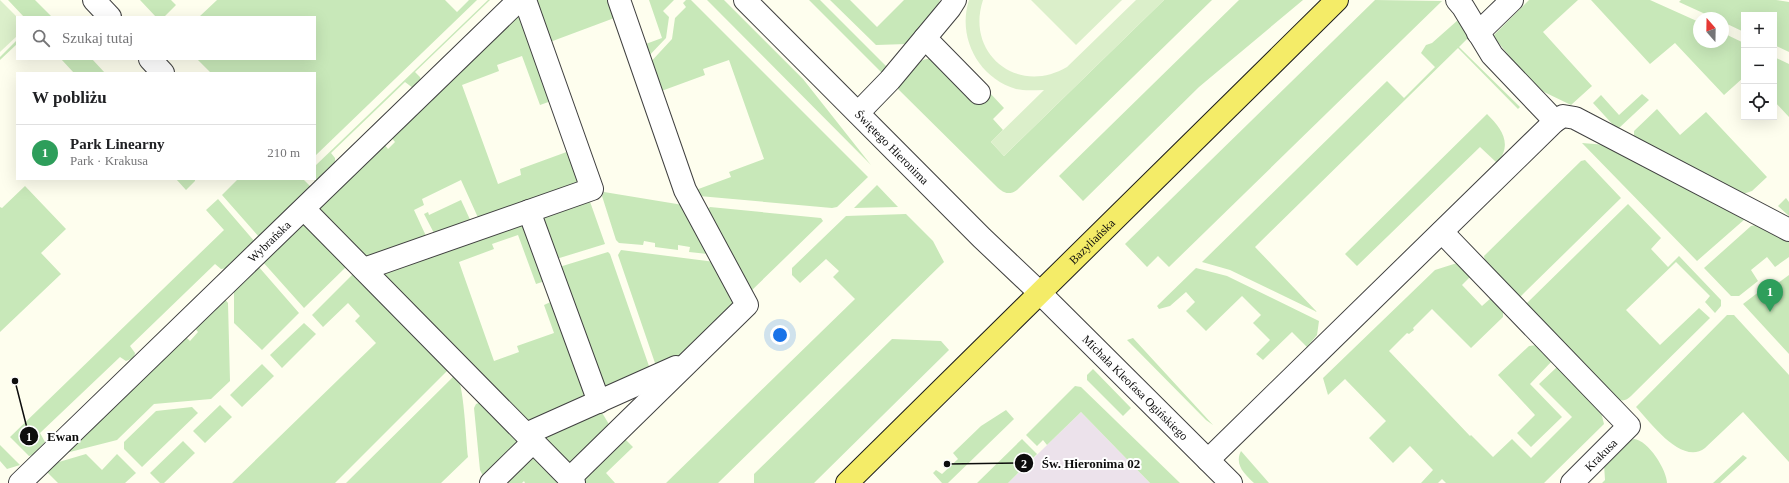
<!DOCTYPE html>
<html lang="pl">
<meta charset="utf-8">
<style>
body{margin:0;font-family:Georgia,serif;background:#f2f2f2;color:#202124}
.controls{position:absolute;right:12px;top:12px;display:grid;overflow:hidden;border-radius:0px;box-shadow:0 4px 16px #0002}
.controls button{width:36px;height:36px;display:grid;place-items:center;padding:0;border:0;border-bottom:1px solid #e0e0e0;background:#fff;color:#202124;font:20px sans-serif}
.compass{position:absolute;left:1693px;top:12px;width:36px;height:36px;border-radius:50%;background:#fff;box-shadow:0 4px 16px #0002;rotate:340deg}
.you{position:absolute;left:780px;top:335px;width:14px;height:14px;margin:-10px;border:3px solid #fff;border-radius:50%;background:#1a73e8;box-shadow:0 0 0 6px #1a73e833}
.badge{display:grid;place-items:center;width:26px;height:26px;border-radius:50%;background:#b93e2a;color:#fff;font-size:13px;font-weight:700}
.pin{position:absolute;translate:-50% -33px;filter:drop-shadow(0 1px 2px #0008)}
.pin::after{content:'';position:absolute;top:21px;width:14px;height:12px;background:inherit;clip-path:polygon(0 0,100% 0,50% 100%)}
.list{margin:0;padding:0;list-style:none}
h2{display:flex;justify-content:space-between;align-items:center;height:52px;margin:0;padding:0 16px;font-size:17px}
h2 small{font-size:13px;font-weight:400;color:#757577}
.list li{display:grid;grid-template-columns:26px 1fr auto;gap:12px;align-items:center;box-sizing:border-box;height:56px;padding:0 16px;border-top:1px solid #e0e0e0}
.list b{display:block;font-size:15px;white-space:nowrap}
.list p{margin:0;font-size:13px;white-space:nowrap;color:#757577}
.list em{font-size:13px;font-style:normal;color:#757577}
.icon{flex:none;width:22px;height:22px;fill:none;stroke:currentColor;stroke-width:2;stroke-linecap:round;stroke-linejoin:round}
.map{position:relative;flex:none;width:1789px;height:483px;overflow:hidden}
.search{position:absolute;background:#fff;box-shadow:0 4px 16px #0002;left:16px;top:16px;width:300px;height:44px;display:flex;align-items:center;gap:10px;box-sizing:border-box;padding:0 14px;border-radius:0px;color:#757577;font-size:15px}
.panel{position:absolute;background:#fff;box-shadow:0 4px 16px #0002;left:16px;top:72px;width:300px;height:108px;border-radius:0px}
.map>svg:first-child{display:block}
.industrial{fill:#ece2eb}
.green{fill:#c8e8b9}
.pitch{fill:#dbefca}
.lines{fill:none;stroke-linecap:round;stroke-linejoin:round}
.minor-casing{stroke:#404040;stroke-width:24}
.major-casing{stroke:#1e1e1e;stroke-width:24}
.minor{stroke:#fff;stroke-width:22}
.major{stroke:#f4ec68;stroke-width:22}
.labels{text-anchor:middle;dominant-baseline:central;stroke-width:4;stroke-linejoin:round;paint-order:stroke}
.street-label{font-size:12px;fill:#0d0d0d;stroke:#fff}
.leader{fill:none;stroke:#0d0d0d;stroke-width:1.5}
.callout-dot{fill:#0d0d0d;stroke:#fff;stroke-width:1.5}
.mark-label{font-size:12px;text-anchor:middle;font-weight:bold;fill:#fff}
.callout-label{font-size:13px;text-anchor:middle;font-weight:bold;fill:#0d0d0d;stroke:#fff;stroke-width:4;stroke-linejoin:round;paint-order:stroke}
</style>
<div class="map">
<svg width="1789" height="483" viewBox="0 0 1789 483">
<rect width="100%" height="100%" fill="#fefeee"/>
<path class="industrial" d="M1081,412L1150,483H1008Z"/>
<path class="green" d="M8,0H35L52,17H24Z
M140,0H171L176,5L164,17H156Z
M217,0H445L457,12L469,0H477L315,156V73H211L197,59H315V17H199Z
M488,0H490L415,72L420,77L421,81L413,88L405,82L331,153L335,158V163L316,182L313,179H315V166Z
M535,0H611L617,17L550,42Z
M649,0H674L663,11L669,17L666,38L645,60L643,45L662,38Z
M686,0H691L868,177L837,207L832,208L699,196L693,191L731,177L729,172L764,159L729,60L703,69L705,75L656,93L647,66L672,39L675,18L686,7L683,3Z
M707,0H724L803,79L871,165Z
M809,0H820L887,67L882,73Z
M830,0H850L877,27L904,0H940L937,7L907,44L876,45Z
M1164,0H1212L1017,190C1007,197 1001,191 994,184L896,87C906,76 916,57 932,59L989,92L1004,108L993,119L1003,130L991,142L1004,156Z
M1239,0H1303L1199,87L1083,201L1059,176Z
M1375,0L1442,1L1169,267L1158,256L1147,267L1125,244Z
M1529,0H1578L1543,32L1592,86L1571,105L1542,91L1527,78L1493,36Z
M1591,0H1650L1699,22V42H1723V33L1744,43V77L1724,95L1675,43L1650,64Z
M1681,0H1776L1789,2V52L1774,45V15H1744V32L1723,22V18H1714L1679,2Z
M519,15L554,100L540,105L522,56L497,65L499,71L462,85L498,184L521,175L520,169L572,150L584,186L480,222L461,180L422,199L424,205L414,210L426,236L370,261L319,212V206L384,144L388,149L395,142L391,137Z
M1458,20L1471,35L1459,47L1520,107L1518,109L1458,48L1255,247L1317,312L1230,270L1202,262L1387,81L1404,98L1435,67L1421,53L1426,45L1432,43Z
M17,40V44L0,60V57Z
M1774,57L1789,64V117L1774,101Z
M61,59H92L105,73H74Z
M1642,94L1649,100L1619,128L1615,127L1593,103L1601,95L1619,115Z
M1657,109L1680,135L1706,112L1767,177L1752,191L1743,194L1634,137V131Z
M1487,114C1502,129 1513,144 1497,163L1480,147L1357,266L1345,254Z
M1582,143L1607,145L1745,219L1697,261Z
M1585,160L1621,198L1520,297L1485,261L1484,256L1581,161Z
M176,179H195V181L186,190Z
M238,179H303L311,187L259,237L222,195Z
M877,185L898,207L854,208Z
M25,186L66,229L41,253L61,274L0,332V207L2,208Z
M604,192L683,205L708,254L689,252L690,247L678,245V250L655,247V243L644,241L643,245L619,243L616,240L602,196Z
M588,196L605,244L553,260L540,214Z
M1786,198L1789,202V216L1778,206Z
M218,199L255,242L228,268L221,269L215,264L130,346L135,353L134,358L126,361L120,357L40,433L45,442L33,455L29,456L10,437L224,230L206,210Z
M461,200L473,226L435,235L424,214L428,212L429,215Z
M1628,204L1661,238L1651,249L1668,267L1679,256L1721,300V306L1715,313L1705,302L1710,296L1676,262L1626,310L1660,345L1699,308L1710,318L1631,396C1627,400 1623,402 1618,399L1526,304Z
M710,207L821,218L823,221L749,293L706,210Z
M906,214L933,241L944,262L718,483H666L855,299L833,277L839,271L826,259L800,283L792,275V268L846,216Z
M521,221L545,281L536,284L518,235L492,244L494,249L459,262L494,361L519,352L517,346L554,333L544,305L555,300L590,395L525,424L379,272Z
M304,223L347,266L304,308L262,261Z
M1756,225L1789,242V257L1775,267L1767,257L1751,270L1758,281L1739,296H1731L1704,268L1751,226Z
M621,250L715,262L738,304L682,354L656,366L618,255Z
M608,252L610,254L650,369L601,390L556,268Z
M1457,263L1470,277L1462,285L1482,306L1491,298L1503,310V317L1471,348L1432,309L1413,328L1414,330L1409,334L1407,333L1389,351L1470,436L1471,435L1493,457L1512,439L1531,458L1572,417L1539,384L1557,367L1601,412L1604,424L1544,483H1446L1442,479L1438,483H1421L1433,470L1410,446L1393,463L1369,438L1386,421L1345,379L1328,395L1323,378L1435,270Z
M258,266L299,313L262,350L234,323V289Z
M1196,268L1227,276L1319,321L1317,335L1307,347L1292,332L1263,360L1256,354L1270,340L1253,323L1261,315L1242,296L1206,331L1186,311L1195,302L1186,292L1170,306L1159,309L1157,306Z
M353,274H355L450,368L335,483H232L376,343L355,321L360,316L348,303L323,327L312,315Z
M1789,275V354L1743,304L1760,291L1778,283Z
M224,298L228,303L230,381L211,399L154,404L117,440L62,454L185,336L190,341L198,332L194,327Z
M1727,315H1734L1789,375V462L1743,412L1705,448C1682,466 1650,422 1636,407Z
M304,323L316,334L282,368L270,355Z
M1133,338L1213,425L1206,420L1127,340Z
M892,339L941,341L949,350L814,483H754V474Z
M1537,345L1552,361L1530,384L1562,417L1531,447L1517,433L1535,415L1498,375L1529,346Z
M262,364L274,376L242,407L230,395Z
M1093,369L1131,408L1123,416L1087,380V375Z
M456,374C464,382 466,442 468,457L441,483H346Z
M1075,386L1081,387L1180,483H1150L1081,412L1047,445L1043,440L1037,446L1026,435Z
M481,402L524,444L483,476L480,470L474,408L476,404Z
M220,405L232,417L205,443L193,431Z
M192,407L198,413L142,467L124,449V442L156,411Z
M1006,410L1014,419L948,483H942L933,473L936,470L942,474L958,459L953,453L981,426Z
M601,411L610,426L574,466H566L545,444L548,433Z
M624,438L633,447L606,473L615,483H583L582,475Z
M1022,439L1037,454L1008,483H977Z
M1634,439C1648,440 1667,470 1667,483H1602L1605,480L1604,464L1629,441Z
M183,441L195,453L164,483H160L150,473Z
M0,445L20,465L7,469L0,461Z
M1241,451L1269,483H1254C1245,474 1234,465 1241,451Z
M86,454L102,470L117,454L136,473L125,483H58L45,470L52,464Z
M1743,455L1747,458L1720,483H1713Z
M534,456L563,483H525L524,481L522,483H500Z"/>
<path class="pitch" d="M0,0L17,17V36L0,52Z
M969,0H983C965,54 1018,96 1067,67L1136,0H1164L1004,156L991,142L1044,90C1034,90 1025,91 1016,89C978,78 957,37 969,0Z
M1031,0H1122L1076,45Z"/>
<g class="lines">
<g class="minor-casing">
<g id="minor">
<path d="M94,0L110,17"/>
<path id="s1" d="M745,0L982,238L1039,292L1231,483"/>
<path d="M1457,0L1463,7L1492,55L1555,121"/>
<path d="M1478,33L1512,0"/>
<path d="M925,38L979,93"/>
<path d="M150,59L163,73"/>
<path d="M858,113L890,80L950,8L955,0"/>
<path d="M304,209L574,483"/>
<path d="M529,211L599,402"/>
<path d="M1442,232L1629,426L1572,483"/>
<path d="M364,269L592,189L525,0"/>
<path d="M526,434L676,367"/>
<path d="M1208,460L1555,121L1563,116L1575,118L1789,230"/>
<path d="M569,479L747,305L685,190L619,0"/>
<path id="s2" d="M20,483L519,0"/>
<path d="M491,483L533,442"/>
</g>
</g>
<g class="major-casing">
<g id="major">
<path id="s3" d="M847,483L1337,0"/>
</g>
</g>
<use href="#minor" class="minor"/>
<use href="#major" class="major"/>
</g>
<g class="labels">
<g class="street-label">
<text stroke="none"><textPath href="#s1" startOffset="208">Świętego Hieronima</textPath></text>
<text stroke="none"><textPath href="#s3" startOffset="344">Bazyliańska</textPath></text>
<text stroke="none"><textPath href="#s2" startOffset="347">Wybrańska</textPath></text>
<text stroke="none"><textPath href="#s1" startOffset="550">Michała Kleofasa Ogińskiego</textPath></text>
<text transform="translate(1601 455) rotate(-45)">Krakusa</text>
</g>
</g>
<path class="leader" d="M15 381L29 436M947 464L1024 463"/>
<g class="callout-dot">
<circle cx="15" cy="381" r="4"/>
<circle cx="947" cy="464" r="4"/>
<circle cx="29" cy="436" r="10"/>
<circle cx="1024" cy="463" r="10"/>
</g>
<g class="mark-label">
<text x="29" y="441">1</text>
<text x="1024" y="468">2</text>
</g>
<g class="callout-label">
<text x="63" y="441">Ewan</text>
<text x="1091" y="468">Św. Hieronima 02</text>
</g>
</svg>
<div class="controls">
<button>+</button>
<button>−</button>
<button><svg class="icon" aria-label="locate" viewBox="0 0 24 24"><circle cx="12" cy="12" r="6"/><path d="M12 2v4M12 18v4M2 12h4M18 12h4"/></svg></button>
</div>
<svg class="compass" viewBox="-18 -18 36 36"><path d="M0-13l5 13h-10z" fill="#e53935"/><path d="M0 13l5-13h-10z" fill="#757577"/></svg>
<div class="you"></div>
<div class="pin badge" style="left:1770px;top:312px;background:#2e9e5b">1</div>
<div class="search"><svg class="icon" aria-label="search" viewBox="0 0 24 24"><circle cx="10" cy="10" r="6"/><path d="M15 15l6 6"/></svg>Szukaj tutaj</div>
<section class="panel">
<h2>W pobliżu<small></small></h2>
<ul class="list">
<li><span class="badge" style="background:#2e9e5b">1</span><div><b>Park Linearny</b><p>Park · Krakusa</p></div><em>210 m</em></li>
</ul>
</section>
</div>
